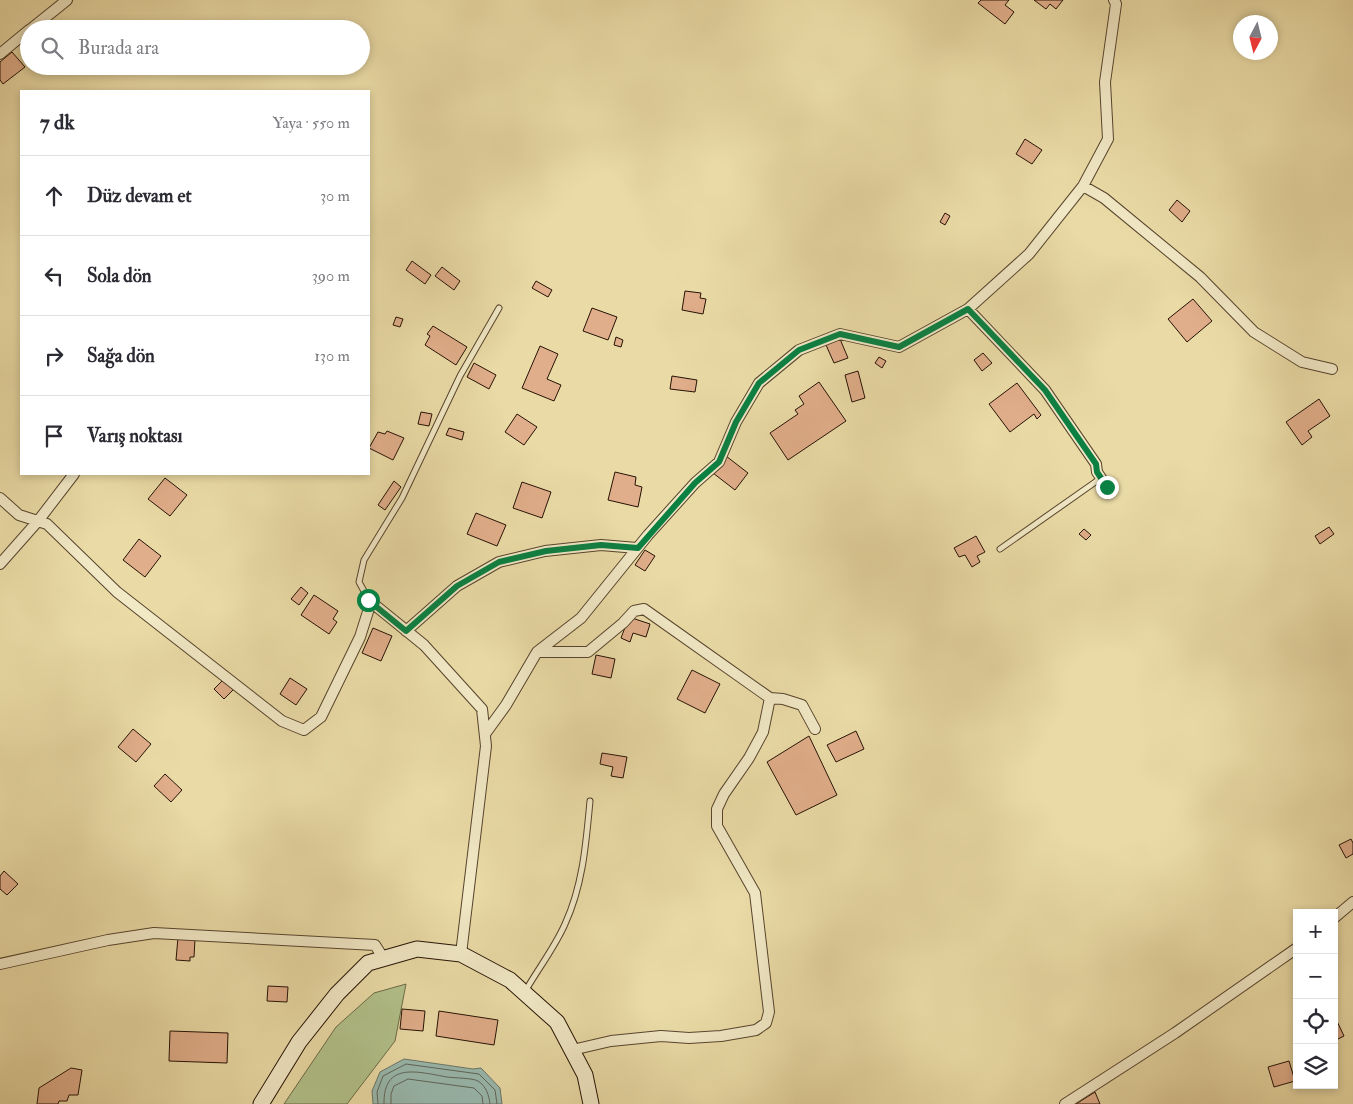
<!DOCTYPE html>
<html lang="tr">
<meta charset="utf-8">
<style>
body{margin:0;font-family:"IM FELL Double Pica",serif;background:#f7f7f7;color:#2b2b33}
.controls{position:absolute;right:15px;bottom:15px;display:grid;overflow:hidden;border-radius:0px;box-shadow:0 2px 8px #0003}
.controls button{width:45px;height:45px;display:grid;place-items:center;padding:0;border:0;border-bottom:1px solid #e1e1e2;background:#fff;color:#2b2b33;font:25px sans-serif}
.compass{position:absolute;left:1233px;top:15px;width:45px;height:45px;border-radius:50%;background:#fff;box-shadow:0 2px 8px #0003;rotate:187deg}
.stop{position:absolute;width:15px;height:15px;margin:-11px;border:4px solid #0b8043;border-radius:50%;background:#fff}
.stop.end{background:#0b8043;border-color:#fff;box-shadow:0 1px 5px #0008}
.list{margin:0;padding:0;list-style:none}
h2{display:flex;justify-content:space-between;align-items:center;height:65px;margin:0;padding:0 20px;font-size:21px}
h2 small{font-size:16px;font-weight:400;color:#7c7c81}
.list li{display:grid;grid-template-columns:32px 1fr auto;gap:15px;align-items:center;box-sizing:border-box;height:80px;padding:0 20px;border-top:1px solid #e1e1e2}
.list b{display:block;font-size:19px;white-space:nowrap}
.list em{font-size:16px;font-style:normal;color:#7c7c81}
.icon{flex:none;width:28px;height:28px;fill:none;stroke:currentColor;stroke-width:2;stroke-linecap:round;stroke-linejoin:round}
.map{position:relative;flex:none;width:1353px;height:1104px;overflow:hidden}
.search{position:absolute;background:#fff;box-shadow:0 2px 8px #0003;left:20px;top:20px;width:350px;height:55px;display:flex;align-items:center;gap:12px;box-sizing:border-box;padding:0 18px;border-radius:28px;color:#7c7c81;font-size:19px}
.panel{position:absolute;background:#fff;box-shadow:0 2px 8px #0003;left:20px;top:90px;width:350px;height:385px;border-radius:0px}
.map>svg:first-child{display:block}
.green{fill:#b2c18a;stroke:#6c6a48}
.water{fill:#99b9ae;stroke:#6b766a}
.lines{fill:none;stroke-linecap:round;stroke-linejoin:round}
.shore{stroke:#60665a;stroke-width:1}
.building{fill:#e0ae8a;stroke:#261205}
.lane-casing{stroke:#57442d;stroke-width:7}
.street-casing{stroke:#57442d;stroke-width:12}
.secondary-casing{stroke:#261205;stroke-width:17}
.lane{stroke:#f1e8c5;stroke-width:5}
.street{stroke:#f1e8c5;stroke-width:10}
.secondary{stroke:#f1e8c5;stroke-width:15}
.route{stroke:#0b8043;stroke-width:6}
</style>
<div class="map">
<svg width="1353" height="1104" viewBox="0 0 1353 1104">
<rect width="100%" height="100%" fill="#eadba6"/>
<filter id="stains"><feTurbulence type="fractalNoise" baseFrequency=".004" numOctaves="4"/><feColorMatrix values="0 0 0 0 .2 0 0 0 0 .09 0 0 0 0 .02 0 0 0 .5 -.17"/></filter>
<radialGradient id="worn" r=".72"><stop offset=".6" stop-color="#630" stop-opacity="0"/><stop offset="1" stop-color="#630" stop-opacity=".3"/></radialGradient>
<path class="green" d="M406,984L395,1041L347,1104H284L336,1027L374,993Z"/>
<path class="water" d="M404,1059L473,1069L481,1068L500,1088L502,1104H373L372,1091L380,1072Z"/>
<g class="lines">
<path class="shore" d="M378,1104L377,1092L383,1076L406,1064L479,1074L495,1090L497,1104
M384,1104C383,1061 418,1072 447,1077C454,1078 473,1078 478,1081C486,1086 489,1095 490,1104
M391,1104V1094L394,1086L408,1079L474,1088L482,1096L483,1104"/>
</g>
<path class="building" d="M981,0H1009L1005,5L1014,12L1005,24L978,3Z
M1034,0H1063L1056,9L1050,4L1046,9Z
M12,52L25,67L3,84L0,80V62Z
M1025,139L1042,150L1032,164L1016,154Z
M1177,200L1190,211L1182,222L1169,210Z
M945,213L950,216L945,225L940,222Z
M412,261L431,275L425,284L406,270Z
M442,267L460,281L454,290L435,276Z
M536,281L552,290L548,297L532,288Z
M685,291L701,293L700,298L706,299L703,314L682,310Z
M1193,299L1212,321L1187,342L1168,319Z
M592,308L617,317L608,340L583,331Z
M396,317L403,319L400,327L393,325Z
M433,326L467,347L456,365L425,345L430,336L427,334Z
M616,337L623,340L621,347L614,345Z
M840,339L848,358L834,363L826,345Z
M540,346L558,354L547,379L561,385L554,401L522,388Z
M983,353L992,363L982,371L974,360Z
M879,357L886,361L882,368L875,363Z
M474,363L496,375L489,389L467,377Z
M858,371L865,398L852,402L845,375Z
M672,376L697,380L695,392L670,389Z
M819,382L846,421L788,460L770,433L798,414L795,410L804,404L799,396Z
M1017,383L1041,415L1037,419L1034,414L1010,432L989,404Z
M1319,399L1330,416L1308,431L1312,437L1302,445L1286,422Z
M421,412L432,414L429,426L418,424Z
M517,414L537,427L524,445L505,432Z
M449,428L464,432L462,440L446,435Z
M387,431L404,438L393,460L369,448L378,432L385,434Z
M726,456L748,473L735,490L713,473Z
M615,472L636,477L635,485L642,487L638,507L608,500Z
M165,478L187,495L170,516L148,499Z
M394,481L401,487L385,510L378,505Z
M522,482L551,492L542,518L513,508Z
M476,513L506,525L497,546L467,534Z
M1329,527L1334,534L1320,544L1315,536Z
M1084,529L1091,535L1086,540L1079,534Z
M976,536L985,552L977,556L980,562L972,567L965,555L959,557L954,548Z
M139,539L161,556L145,577L123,560Z
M645,550L655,556L645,571L635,565Z
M301,587L308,593L299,605L291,599Z
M314,595L338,611L333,619L337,622L329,634L301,615Z
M629,617L650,624L646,637L633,633L630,642L621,638Z
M373,628L392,636L381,661L362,653Z
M596,655L615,659L611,678L592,674Z
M692,670L720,684L705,713L677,699Z
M226,677L236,687L224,699L214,689Z
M290,678L307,689L296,705L280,694Z
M133,729L151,744L136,762L118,747Z
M856,731L864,749L836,762L827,745Z
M809,736L837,795L796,815L767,762Z
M602,753L627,757L623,778L611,776L613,767L600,764Z
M165,774L182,790L171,802L154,786Z
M1351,839L1353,843V854L1346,858L1339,845Z
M4,871L18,884L7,895L0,889V876Z
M178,937L195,939L194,957H190V961L176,960Z
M268,986L288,987L287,1002L267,1001Z
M402,1009L425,1011L423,1031L400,1029Z
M439,1011L498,1020L494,1045L436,1036Z
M1334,1015L1344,1036L1334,1041Z
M170,1031L228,1033L227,1063L169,1061Z
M1289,1061L1295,1081L1274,1087L1268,1067Z
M71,1068L82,1070L78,1095H69L67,1101H59L58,1104H37L39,1088Z
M1095,1092L1100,1104H1076Z"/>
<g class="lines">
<g class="lane-casing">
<path id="lane" d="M1000,549L1101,478
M370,602L359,582L364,560L402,498L460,376L499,308
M526,990C538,969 555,947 565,924C583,885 586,843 590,801"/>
</g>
<g class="street-casing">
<path id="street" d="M31,29L67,0
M0,54L29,30
M1083,186L1108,139L1105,82L1116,4L1114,0
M968,309L1045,390L1096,464L1097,472L1107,487
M0,498L19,515L47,524L117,592L282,721L304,730L321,717L360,637L371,602L424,645L482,709L486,746L461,954
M0,564L38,521L74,474
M406,631L457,586L499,562L545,551L601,545L637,548
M537,652H588L623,623L634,611L644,609L770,698L783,699L802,705L815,729
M485,734L506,705L537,652L581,618L648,535L695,483L719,462L736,422L759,383L799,350L840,334L899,347L968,309L1029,254L1083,186L1104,198L1200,277L1254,332L1302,362L1332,369
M1334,918L1353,902
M0,964L108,940L154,933L375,945L384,959
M572,1050L611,1041L661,1036L689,1038L721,1036L756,1030L766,1023L769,1012L755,893L717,826V809L724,794L749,758L763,732L770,698
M1065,1104L1175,1033L1297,948"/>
</g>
<g class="secondary-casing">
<path id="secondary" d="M261,1104L299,1042L337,994L368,963L417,949L461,954L510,980L557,1022L585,1075L591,1104"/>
</g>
<use href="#lane" class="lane"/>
<use href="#street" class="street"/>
<use href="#secondary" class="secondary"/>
</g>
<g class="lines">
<path class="route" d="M368,600L406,631L457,586L499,562L546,551L601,545L638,548L695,483L719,462L736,422L759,383L799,350L840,334L899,347L968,309L1045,390L1096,464L1097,472L1107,487"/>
</g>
<rect width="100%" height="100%" filter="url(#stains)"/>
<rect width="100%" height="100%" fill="url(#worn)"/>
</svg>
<div class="controls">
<button>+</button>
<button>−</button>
<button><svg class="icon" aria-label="locate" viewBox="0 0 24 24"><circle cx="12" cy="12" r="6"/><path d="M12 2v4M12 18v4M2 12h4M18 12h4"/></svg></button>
<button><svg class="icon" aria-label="layers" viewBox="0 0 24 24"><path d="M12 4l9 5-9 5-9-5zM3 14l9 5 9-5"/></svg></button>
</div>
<svg class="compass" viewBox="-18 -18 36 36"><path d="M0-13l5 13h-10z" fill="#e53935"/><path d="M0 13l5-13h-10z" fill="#7c7c81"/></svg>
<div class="stop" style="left:368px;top:600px"></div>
<div class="stop end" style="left:1107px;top:487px"></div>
<div class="search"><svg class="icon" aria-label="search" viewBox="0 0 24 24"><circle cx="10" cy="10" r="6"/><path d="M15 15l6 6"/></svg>Burada ara</div>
<section class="panel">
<h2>7 dk<small>Yaya · 550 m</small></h2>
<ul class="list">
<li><svg class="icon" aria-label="ahead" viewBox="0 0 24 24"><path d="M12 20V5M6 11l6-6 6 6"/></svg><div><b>Düz devam et</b></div><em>30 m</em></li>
<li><svg class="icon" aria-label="left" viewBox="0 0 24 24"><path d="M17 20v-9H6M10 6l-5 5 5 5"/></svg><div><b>Sola dön</b></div><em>390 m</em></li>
<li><svg class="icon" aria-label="right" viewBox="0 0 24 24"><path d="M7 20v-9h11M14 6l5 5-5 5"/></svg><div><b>Sağa dön</b></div><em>130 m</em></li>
<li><svg class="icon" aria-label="arrive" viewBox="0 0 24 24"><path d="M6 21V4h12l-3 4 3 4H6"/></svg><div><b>Varış noktası</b></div></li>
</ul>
</section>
</div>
